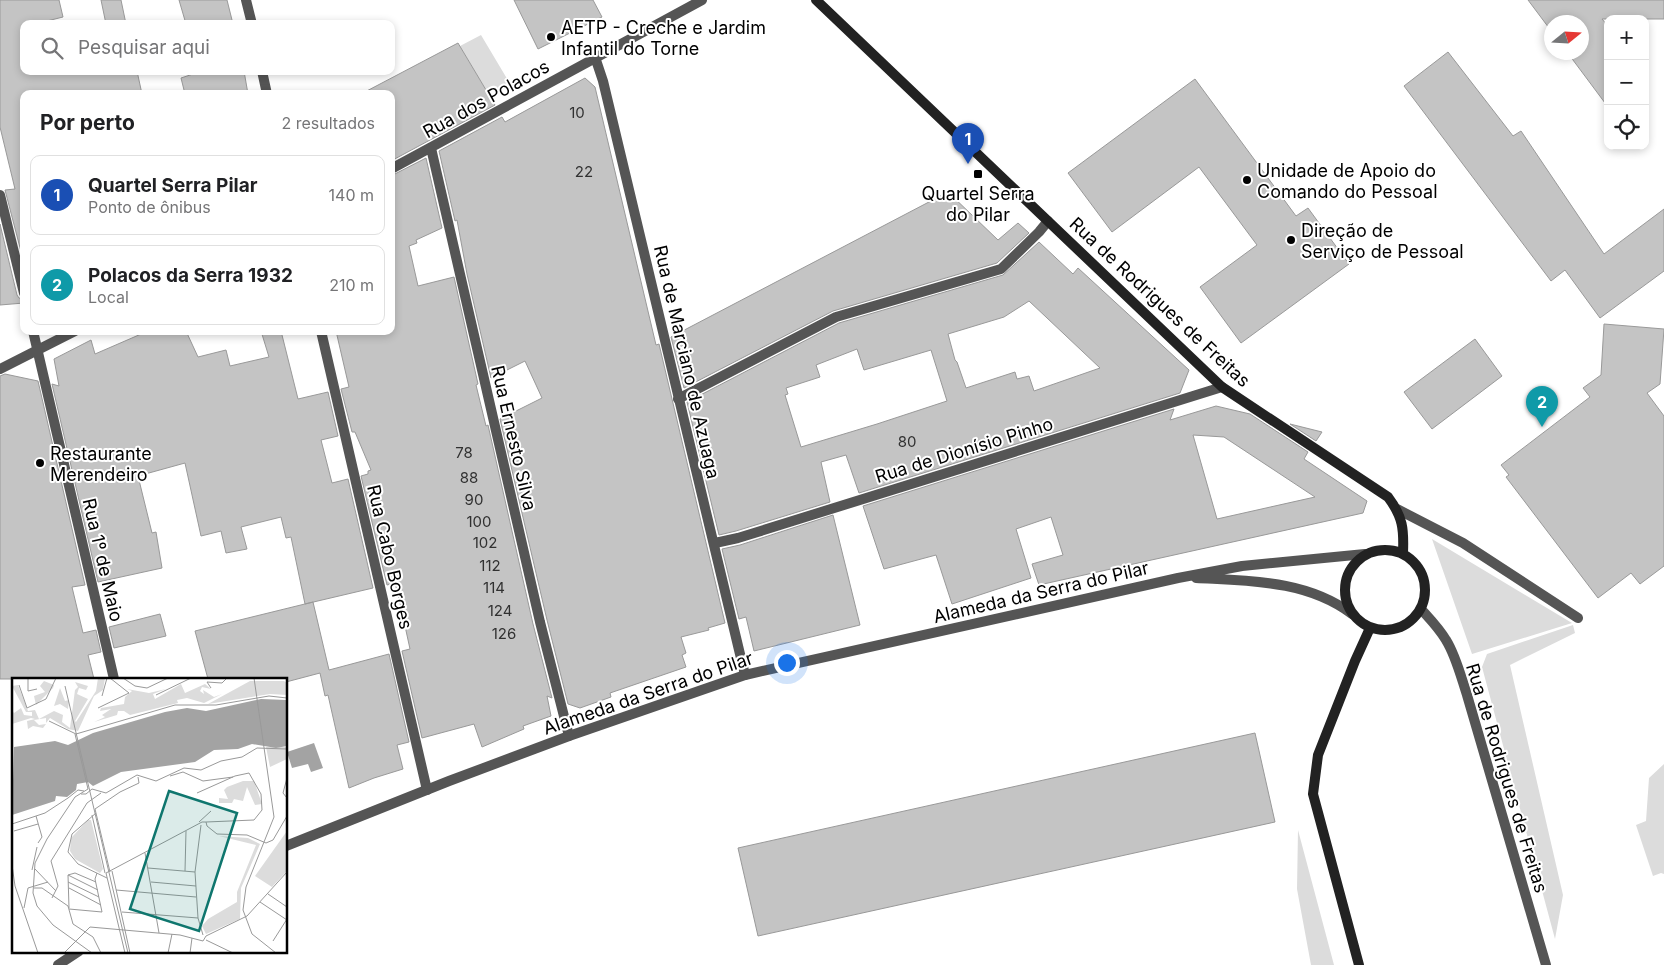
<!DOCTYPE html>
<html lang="pt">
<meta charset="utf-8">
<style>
body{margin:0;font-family:Inter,sans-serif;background:#f2f2f2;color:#202124}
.controls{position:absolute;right:15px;top:15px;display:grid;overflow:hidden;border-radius:10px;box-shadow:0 2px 8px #0003}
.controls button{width:45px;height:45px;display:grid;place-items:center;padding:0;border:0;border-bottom:1px solid #e0e0e0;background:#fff;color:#202124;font:25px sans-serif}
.compass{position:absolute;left:1544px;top:15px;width:45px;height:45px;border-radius:50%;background:#fff;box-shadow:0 2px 8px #0003;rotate:72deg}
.you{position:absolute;left:786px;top:662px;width:18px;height:18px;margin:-12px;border:4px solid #fff;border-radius:50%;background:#1a73e8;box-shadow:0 0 0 8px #1a73e833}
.badge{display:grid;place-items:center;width:32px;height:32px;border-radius:50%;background:#111827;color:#fff;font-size:16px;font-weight:700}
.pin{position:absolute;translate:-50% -41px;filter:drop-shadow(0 1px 2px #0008)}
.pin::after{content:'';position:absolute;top:26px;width:18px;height:15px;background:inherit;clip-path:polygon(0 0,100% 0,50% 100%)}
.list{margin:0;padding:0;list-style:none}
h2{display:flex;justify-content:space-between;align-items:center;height:65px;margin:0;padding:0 20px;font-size:21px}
h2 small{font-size:16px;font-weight:400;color:#757577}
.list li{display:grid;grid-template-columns:32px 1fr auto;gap:15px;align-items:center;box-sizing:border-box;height:80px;margin:0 10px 10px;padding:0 10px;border:1px solid #e0e0e0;border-radius:10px}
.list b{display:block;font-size:19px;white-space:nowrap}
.list p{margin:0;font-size:16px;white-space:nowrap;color:#757577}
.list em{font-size:16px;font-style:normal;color:#757577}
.icon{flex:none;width:28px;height:28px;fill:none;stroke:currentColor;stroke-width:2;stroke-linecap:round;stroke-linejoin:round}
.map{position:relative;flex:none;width:1664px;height:965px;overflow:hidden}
.search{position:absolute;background:#fff;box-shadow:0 2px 8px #0003;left:20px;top:20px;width:375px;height:55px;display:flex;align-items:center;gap:12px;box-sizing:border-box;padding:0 18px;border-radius:10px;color:#757577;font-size:19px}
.panel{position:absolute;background:#fff;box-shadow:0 2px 8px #0003;left:20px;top:90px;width:375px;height:245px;border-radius:10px}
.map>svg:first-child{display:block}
.green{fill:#dcdcdc}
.water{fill:#a3a3a3}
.building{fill:#c4c4c4;stroke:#999;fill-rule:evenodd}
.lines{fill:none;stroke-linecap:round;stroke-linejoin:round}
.pedestrian{stroke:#555;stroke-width:10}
.minor{stroke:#555;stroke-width:10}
.tertiary{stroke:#555;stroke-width:10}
.secondary{stroke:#222;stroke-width:10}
.poi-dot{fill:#000;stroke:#fff;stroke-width:2}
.labels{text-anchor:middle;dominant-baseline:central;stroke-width:4;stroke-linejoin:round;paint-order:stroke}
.number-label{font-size:15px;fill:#313131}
.poi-label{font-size:18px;fill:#000;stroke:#fff;text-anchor:start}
.street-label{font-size:18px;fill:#000;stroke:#fff}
.inset-road{fill:none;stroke:#999;stroke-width:1}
.view{fill:#0f766e;fill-opacity:0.15;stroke:#0f766e;stroke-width:2.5}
.inset-edge{fill:none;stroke:#000;stroke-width:2.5}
</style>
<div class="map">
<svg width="1664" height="965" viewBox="0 0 1664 965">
<rect width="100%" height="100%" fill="#fff"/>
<path class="green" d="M481,35L509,82L488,93L460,46Z
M1432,539L1572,623L1472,654Z
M1573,625L1575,633L1510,665L1563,895L1555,939L1482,667L1487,654Z
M1664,764V874L1661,873L1653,876L1636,825L1646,821L1649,778Z
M1298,830L1334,965H1311L1297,889Z"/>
<path class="water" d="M314,743L323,768L311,772L308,764L292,768L287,752Z"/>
<path class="building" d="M0,0H59L63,17L35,24H24V71H137L142,94H24V263L5,190L15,189L0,127Z
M101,0H121L126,24H106Z
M179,0H227L233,24H186Z
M514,0H593L602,17L538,49Z
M1528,0H1664V19H1602L1608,26V107L1567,52H1582V22H1552V32Z
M458,43L495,105L391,161V94H361Z
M1448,52L1513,136L1521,131L1604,254L1664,209V271L1600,318L1565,270L1551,281L1404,86Z
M202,71H244L248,94H185L181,78Z
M585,78L595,87L656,345L659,344L725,623L708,628L709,630L681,637L686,653L682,655L686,667L610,693L611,697L580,708L568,704L547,620L500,419L542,398L525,361L491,378L467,274L457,220L455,221L439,151L502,117L505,122Z
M1195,79L1296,216L1308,208L1349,264L1241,343L1200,287L1257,245L1199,167L1112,232L1068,173Z
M426,158L442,228L416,240L417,243L409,246L418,286L454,277L478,384L476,385L486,426L488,425L533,624L552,698L547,696L551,716L523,726L524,729L482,747L474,724L422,738L402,651L410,649L400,603L395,583L387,585L361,476L368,474V471L371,470L355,432H352L341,389L349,387L336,331H391V176Z
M948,192L998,240L1018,223L1029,233L997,263L833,311L684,388L671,337Z
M0,224L17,295L19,298L24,300V303L0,305Z
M1039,242L1073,274L1078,268L1189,370L1180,393L859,493L846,455L821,462L830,502L736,531L719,535L687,402L839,323L1003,275ZM1029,301L1100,368L1034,391L1029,376L1017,379L1015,372L966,388L957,362L955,360L948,334L1004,317ZM857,349L864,370L931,350L947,401L877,424L801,447L785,395L788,394L786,388L820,377L816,365Z
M1604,324L1664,329L1660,384L1647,393L1664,416V566L1640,584L1631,573L1598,598L1506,477L1509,475L1501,465L1590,397L1583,388L1601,375Z
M148,331H186L198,357L226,350L230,366L269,357L261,331H281L298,399L328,392L338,436L321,440L332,483L348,479L373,588L305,604L291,537L286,538L281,517L241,527L247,549L226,553L221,531L201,536L185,463L138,476L152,533L156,532L162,568L98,582L52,384L59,386L54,359L91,340L95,354Z
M1475,339L1502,376L1432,429L1404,392Z
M5,374L38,381L85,585L72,587L83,633L96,630L101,652L88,655L94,679H0V376Z
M1216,406L1250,414L1308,452L1304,459L1367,501L1363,513L1039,585L1032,564L1063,555L1051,517L1016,529L1031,578L952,604L936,555L884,569L863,506L1174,409L1170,420ZM1193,435L1224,437L1315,497L1217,519Z
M1290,424L1322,432L1316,441Z
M833,515L860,625L754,651L746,617L739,619L722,549L740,545Z
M313,602L329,670L389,654L409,742L397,745L403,769L374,778L349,788L328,695L325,696L320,673L286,682V679H208L195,631Z
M160,614L166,636L114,648L109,627Z
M1255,733L1275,822L758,936L738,848Z"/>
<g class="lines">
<path class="pedestrian" d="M678,399L836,317L1001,269L1039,232L1048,221"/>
<path class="minor" d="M246,0L252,24
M595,57L603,81L745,675
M262,71L267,94
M431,148L540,622L569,736
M391,169L702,0
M0,195L24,293
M33,331L114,679
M321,331L427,790
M0,369L75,331
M1397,509L1463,543L1578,618
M715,543L738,538L1222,387
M1421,609C1430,619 1439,628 1446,640C1456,656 1461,677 1467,695L1546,965"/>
<path class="tertiary" d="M1196,578C1250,581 1307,580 1352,614
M286,846L449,781L569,736L745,675L1178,578L1242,566L1365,554
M58,965L79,951"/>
<path class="secondary" d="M816,0L1222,387L1388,497C1403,517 1404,529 1403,553
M1345 590a40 40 0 1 1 80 0a40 40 0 1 1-80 0Z
M1359,965L1313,794L1318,755L1355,661L1370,628"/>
</g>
<g class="poi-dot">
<circle cx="551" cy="37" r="5"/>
<rect x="973" y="169" width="10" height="10" rx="2.5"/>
<circle cx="1247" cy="180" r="5"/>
<circle cx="1291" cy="240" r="5"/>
<circle cx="40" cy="463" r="5"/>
</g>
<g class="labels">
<g class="number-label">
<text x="577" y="112">10</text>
<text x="584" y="171">22</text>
<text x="907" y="441">80</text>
<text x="464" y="452">78</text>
<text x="469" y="477">88</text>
<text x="474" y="499">90</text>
<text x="479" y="521">100</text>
<text x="485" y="542">102</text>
<text x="490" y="565">112</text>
<text x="494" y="587">114</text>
<text x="500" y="610">124</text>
<text x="504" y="633">126</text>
</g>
<g class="poi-label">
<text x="561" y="27">AETP - Creche e Jardim<tspan x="561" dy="21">Infantil do Torne</tspan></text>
<text x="1257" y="170">Unidade de Apoio do<tspan x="1257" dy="21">Comando do Pessoal</tspan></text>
<text x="978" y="193" text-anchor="middle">Quartel Serra<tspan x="978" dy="21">do Pilar</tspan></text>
<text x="1301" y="230">Direção de<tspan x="1301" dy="21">Serviço de Pessoal</tspan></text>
<text x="50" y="453">Restaurante<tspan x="50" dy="21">Merendeiro</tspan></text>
</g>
<g class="street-label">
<text transform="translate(486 99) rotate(-29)">Rua dos Polacos</text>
<text transform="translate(1160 302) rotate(43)">Rua de Rodrigues de Freitas</text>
<text transform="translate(687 362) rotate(77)">Rua de Marciano de Azuaga</text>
<text transform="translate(514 438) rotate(77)">Rua Ernesto Silva</text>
<text transform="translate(964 450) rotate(-17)">Rua de Dionísio Pinho</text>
<text transform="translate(390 557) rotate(77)">Rua Cabo Borges</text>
<text transform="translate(103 560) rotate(77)">Rua 1º de Maio</text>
<text transform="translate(1041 592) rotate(-13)">Alameda da Serra do Pilar</text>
<text transform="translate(648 693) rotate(-19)">Alameda da Serra do Pilar</text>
<text transform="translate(1507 778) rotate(73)">Rua de Rodrigues de Freitas</text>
</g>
</g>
<g transform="translate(12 678)">
<rect width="275" height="275" fill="#fff"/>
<path d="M86,0H93L91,12L82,18L66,53L56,51L38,40L34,45V40L22,42L27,47L34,46L31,50L21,48L16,51L15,43L23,41L19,40L0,46V32L2,35L9,30L12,37L20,38V34H14L0,8L6,7L16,33L23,32L27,41L42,33L51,37L50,44L58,50L63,12L66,9L63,4L76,8L74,12L67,10L65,16L76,21L63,43L64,44L84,13ZM32,3L42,7L41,10L24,27L22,18L33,14L28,8ZM238,3H272L275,5V17L258,16L196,26ZM169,6L173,15L193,6L199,11L190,9L188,13L192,16L191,12L202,19L210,16L192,25L175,20L165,22L166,25L118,37L112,33H106L105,37L82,44L93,39L90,37L99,31L88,33L89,30L112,26L113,19L120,13L115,11L137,15L154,11L141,16L143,21ZM48,10L53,23L57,22L56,31L48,26L42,28ZM254,69H275V81L258,89ZM231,103H242L250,126L243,127L235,109L231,123L222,121L220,125H207V120L216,121L212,112L215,109ZM76,142H79L91,191L88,195L63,181L58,173L59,160ZM275,153V193L260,209L243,198ZM207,158L236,160L248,166L229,210L228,241L194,256L190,248L196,241L225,224V214L244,167Z" fill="#dcdcdc"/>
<path d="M249,21L275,22V68L264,70L240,66L226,71L202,72L183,84L109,94L81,108L76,104L65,106L64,112L55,119L44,118L43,123L0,137L2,69L43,63L56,67L81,55L153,34L175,30L194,33Z" fill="#a3a3a3"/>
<path class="inset-road" d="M16,0V13L25,11M111,0L123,8L135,10L156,0M242,0L262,139L234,209L231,232L240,256L264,275M7,7L15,30L34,21L44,0M53,8L116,275M199,10L195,4L210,5L215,0M144,17L179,0M90,18L95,0M86,30L117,15L98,0M37,43L64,56L163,27H204L257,18L275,20M63,56L76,111L63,119L35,161L23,185L21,215L25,228L41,247L80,275M158,98L171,94L191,103L221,99M275,100L271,115L275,120M185,115L223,98L237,95L249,116L250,132L242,142L194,144M69,116H74L80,111L94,115L125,97L144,103L172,90L189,92L209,83L230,79L245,70L275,71M56,120L66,112L72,113M84,135L60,156L56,174L66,186L95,200M80,137L93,195M24,138L30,159L26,165M187,144L199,133M190,144H194L195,148L205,156L235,157L254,165M0,146L33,135L56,120M189,147L183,194L186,240L191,257M2,153L26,146M254,165L261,162L275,138M133,175L147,255M0,187L3,208L26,275M136,190L183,194M23,191L44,213M20,192L25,169M100,193L118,275M173,193L174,153M98,194L83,131L108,114L127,105L126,99M56,197L86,212M56,204L87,219M139,204L184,208M22,210H30L56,228L61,246L81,259L89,275M57,210L89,227M104,212L184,219M256,216L275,229M40,220L46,208L39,183L75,125L89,115M248,224L275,242M12,230L16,210L36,204M57,230L56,197L63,195L84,204M57,231L90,234L83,201L85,195M110,234L186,240M194,258L235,238L275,194M194,262L221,275M261,263L275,241M52,275L78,249L168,257L191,263L194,258M113,275L94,195L190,144M156,275L160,256M178,275L180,260"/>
<path class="view" d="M157,113L225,135L187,253L118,231Z"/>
<rect width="275" height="275" class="inset-edge"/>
</g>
</svg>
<div class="controls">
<button>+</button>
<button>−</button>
<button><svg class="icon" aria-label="locate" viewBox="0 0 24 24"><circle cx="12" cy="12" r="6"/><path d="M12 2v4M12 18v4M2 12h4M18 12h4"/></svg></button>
</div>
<svg class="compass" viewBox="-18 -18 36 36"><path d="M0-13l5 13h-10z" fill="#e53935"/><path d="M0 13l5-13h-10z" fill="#757577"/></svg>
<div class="you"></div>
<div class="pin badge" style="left:968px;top:164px;background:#1a4fb4">1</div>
<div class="pin badge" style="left:1542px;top:427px;background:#0f9aa8">2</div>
<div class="search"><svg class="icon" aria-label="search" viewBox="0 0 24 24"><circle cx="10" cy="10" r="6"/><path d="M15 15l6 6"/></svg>Pesquisar aqui</div>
<section class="panel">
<h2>Por perto<small>2 resultados</small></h2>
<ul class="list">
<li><span class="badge" style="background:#1a4fb4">1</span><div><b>Quartel Serra Pilar</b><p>Ponto de ônibus</p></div><em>140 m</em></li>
<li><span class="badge" style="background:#0f9aa8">2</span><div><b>Polacos da Serra 1932</b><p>Local</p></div><em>210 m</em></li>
</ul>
</section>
</div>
